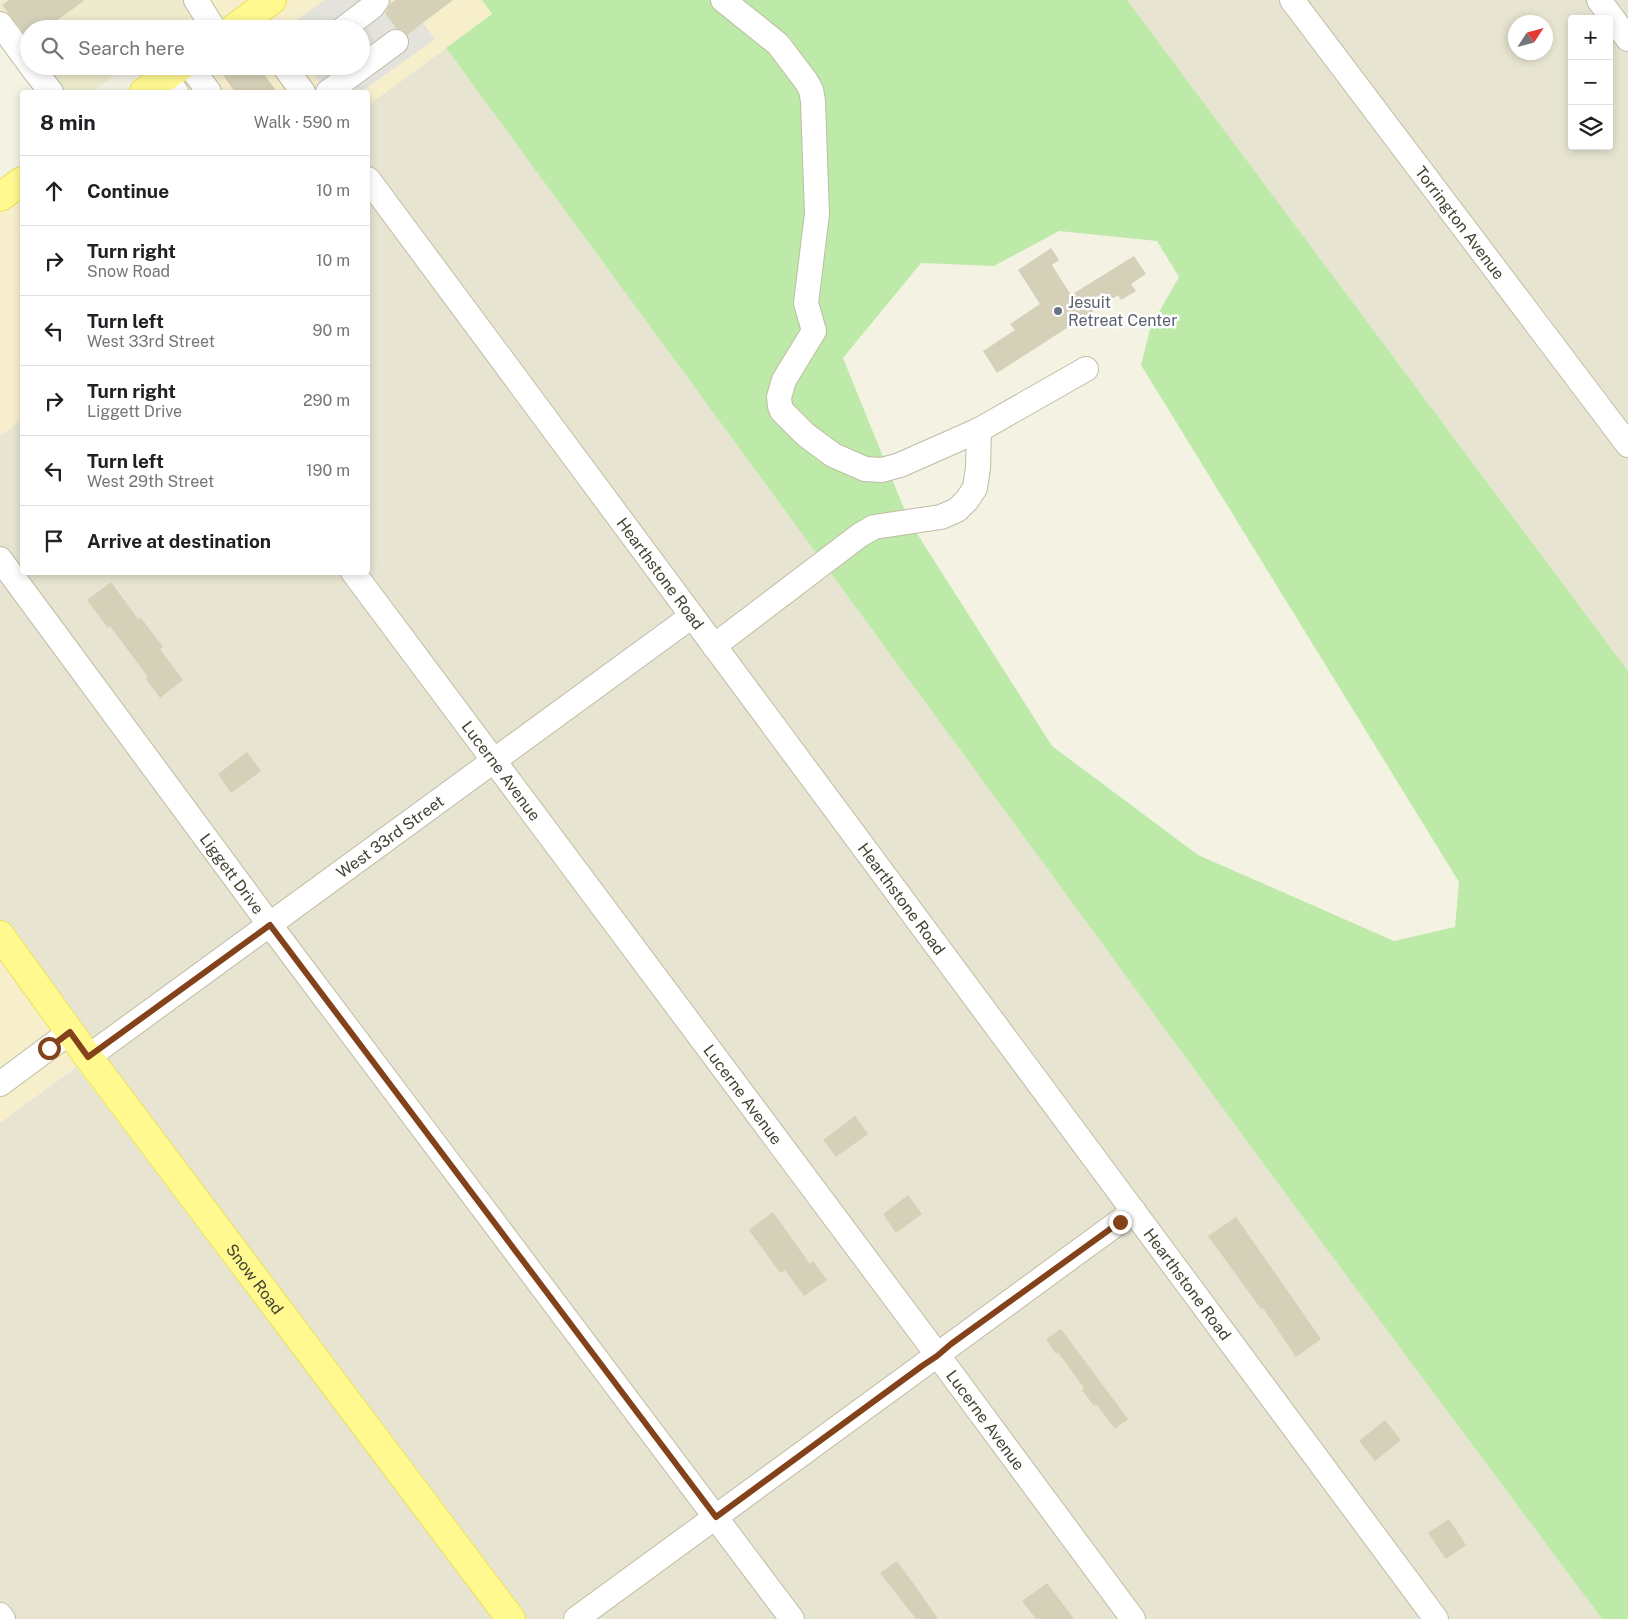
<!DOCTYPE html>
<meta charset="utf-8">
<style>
body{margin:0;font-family:"Public Sans",sans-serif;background:#f6f6f6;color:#202124}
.controls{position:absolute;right:15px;top:15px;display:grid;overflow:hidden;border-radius:5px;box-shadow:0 2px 8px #0003}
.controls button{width:45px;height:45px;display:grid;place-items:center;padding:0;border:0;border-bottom:1px solid #e0e0e0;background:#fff;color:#202124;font:25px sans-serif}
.compass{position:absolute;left:1508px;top:15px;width:45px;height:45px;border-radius:50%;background:#fff;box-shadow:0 2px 8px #0003;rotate:54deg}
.stop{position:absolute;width:15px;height:15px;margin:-11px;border:4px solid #84421a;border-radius:50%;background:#fff}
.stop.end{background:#84421a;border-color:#fff;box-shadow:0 1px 5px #0008}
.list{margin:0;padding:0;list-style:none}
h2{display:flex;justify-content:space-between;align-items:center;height:65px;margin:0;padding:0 20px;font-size:21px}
h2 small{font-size:16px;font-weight:400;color:#757577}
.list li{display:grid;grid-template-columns:32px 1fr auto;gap:15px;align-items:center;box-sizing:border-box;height:70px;padding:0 20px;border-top:1px solid #e0e0e0}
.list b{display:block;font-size:19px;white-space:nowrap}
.list p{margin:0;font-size:16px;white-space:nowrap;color:#757577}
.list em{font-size:16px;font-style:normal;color:#757577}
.icon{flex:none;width:28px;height:28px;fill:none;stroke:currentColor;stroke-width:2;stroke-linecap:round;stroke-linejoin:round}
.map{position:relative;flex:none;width:1628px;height:1619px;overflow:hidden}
.search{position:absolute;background:#fff;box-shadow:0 2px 8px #0003;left:20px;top:20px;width:350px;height:55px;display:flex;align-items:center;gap:12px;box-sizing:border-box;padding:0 18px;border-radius:28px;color:#757577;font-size:19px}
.panel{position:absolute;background:#fff;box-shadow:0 2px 8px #0003;left:20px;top:90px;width:350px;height:485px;border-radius:5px}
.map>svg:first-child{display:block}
.residential{fill:#e7e5d1;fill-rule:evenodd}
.commercial{fill:#f7efcc}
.education{fill:#edebcc}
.green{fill:#beeaa9;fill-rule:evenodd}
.parking{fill:#e3e2dc}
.building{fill:#d5d0b8}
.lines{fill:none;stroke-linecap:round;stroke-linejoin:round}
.minor-casing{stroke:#bfbca5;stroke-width:26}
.major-casing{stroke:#ebe05a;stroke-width:30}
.minor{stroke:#fff;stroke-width:24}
.major{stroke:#fff990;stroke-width:28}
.route{stroke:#84421a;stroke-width:6}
.worship-dot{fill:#6b7280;stroke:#fff;stroke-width:2}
.labels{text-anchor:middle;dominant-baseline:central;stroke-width:5;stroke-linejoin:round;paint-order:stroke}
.street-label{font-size:16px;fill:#454233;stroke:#fff}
.worship-label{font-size:16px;fill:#5b616d;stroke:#fff;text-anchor:start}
</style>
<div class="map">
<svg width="1628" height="1619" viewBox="0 0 1628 1619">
<rect width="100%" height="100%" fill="#f3f2e3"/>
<path class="residential" d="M1127,0H1628V671ZM1572,19H1609V146H1572ZM1516,22H1546V52H1516Z
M446,48L1279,1185L1602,1619H511L0,935V436L22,419V572H368V105Z
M76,1067L496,1619H0V1123Z"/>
<path class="commercial" d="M208,0H483L493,14L368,105V92H144L181,66H361V29H230Z
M22,181V357L21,359L22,361V419L0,436V197Z
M0,935L88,1057L0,1123Z"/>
<path class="education" d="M0,0H207L211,7L180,29H29V54L0,13Z
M37,66H128L91,92H56Z"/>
<path class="green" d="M482,0H1127L1628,671V1619H1602L1279,1185L446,48L492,14ZM1059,231L1157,241L1179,277L1151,326L1141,365L1459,882L1455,927L1394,941L1198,855L1052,746L909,521L843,358L921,263L994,266Z"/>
<path class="parking" d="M325,0H390L392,2L383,10L404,37L423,23L435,39L361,92H327L308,66H361V29H285Z"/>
<path class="building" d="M9,0H85L45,29H29V40L2,5Z
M395,0H453L407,35L402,30L397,29L385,13L390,4Z
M235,66H258L277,92H235L223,75Z
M1051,248L1059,260L1052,265L1071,295L1134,256L1146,274L1131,284L1136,291L1121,300L1118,295L997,373L983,351L1015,330L1010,324L1040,304L1018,270Z
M111,582L138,619L141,618L163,647L160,649L183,680L160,698L146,679L148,677L110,626L108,628L87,600Z
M247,752L261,771L231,793L218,774Z
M855,1116L868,1134L836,1157L823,1140Z
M908,1195L922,1214L896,1233L883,1214Z
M773,1212L810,1264L813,1261L827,1280L804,1296L785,1270L780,1273L749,1230Z
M1236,1217L1321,1339L1296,1357L1263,1308L1261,1309L1208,1236Z
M1061,1329L1128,1419L1115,1429L1096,1404L1094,1406L1082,1390L1084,1388L1058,1352L1056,1354L1046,1339Z
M1385,1420L1401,1440L1375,1461L1359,1441Z
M1449,1519L1466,1545L1446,1559L1428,1533Z
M897,1561L916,1587L938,1619H916L880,1573Z
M1047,1583L1074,1619H1036L1022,1601Z"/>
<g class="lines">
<g class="minor-casing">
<g id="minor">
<path d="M196,0L214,29"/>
<path d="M723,0L778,44L806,81L811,90L813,101L817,214L806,303L814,331L784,380L779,397L780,406L782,411L806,435L833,455L865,469L882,470L900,465L979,430L1086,369"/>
<path id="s1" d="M1292,0L1628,445"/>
<path d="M1599,0L1628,39"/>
<path d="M0,24L29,63"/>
<path d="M343,29L372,7L377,0"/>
<path d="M31,66L51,92"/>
<path d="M190,66L209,92"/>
<path d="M284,66L303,92"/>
<path d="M165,78L176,92"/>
<path d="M328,92L396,42"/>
<path id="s2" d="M368,179L1436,1619"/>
<path id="s3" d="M0,559L270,925L792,1619"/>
<path id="s4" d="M353,572L948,1369L1133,1619"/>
<path d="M714,646L860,535L874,527L941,517L957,510L967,500L975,488L978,468L979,430"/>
<path id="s5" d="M88,1057L692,616"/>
<path d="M0,1084L70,1032"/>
<path d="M0,1615L3,1619"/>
<path d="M576,1619L1134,1211"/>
</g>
</g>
<g class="major-casing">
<g id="major">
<path d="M233,29L272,0"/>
<path d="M144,92L181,66"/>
<path d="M0,197L22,181"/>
<path id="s6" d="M0,935L88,1057L511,1619"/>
</g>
</g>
<use href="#minor" class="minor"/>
<use href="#major" class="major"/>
</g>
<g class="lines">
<path class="route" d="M49,1048L70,1032L88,1057L270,925L716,1517L922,1366L937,1356L951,1344L1120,1222"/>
</g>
<circle class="worship-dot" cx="1058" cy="311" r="5"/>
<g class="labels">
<g class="street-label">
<text stroke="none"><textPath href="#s1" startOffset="279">Torrington Avenue</textPath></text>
<text stroke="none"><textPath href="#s2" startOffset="491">Hearthstone Road</textPath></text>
<text stroke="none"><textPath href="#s4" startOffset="248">Lucerne Avenue</textPath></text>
<text stroke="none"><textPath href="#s5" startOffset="374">West 33rd Street</textPath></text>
<text stroke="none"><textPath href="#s3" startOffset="391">Liggett Drive</textPath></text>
<text stroke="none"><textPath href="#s2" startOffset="896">Hearthstone Road</textPath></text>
<text stroke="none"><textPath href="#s4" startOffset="652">Lucerne Avenue</textPath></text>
<text stroke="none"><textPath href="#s6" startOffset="428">Snow Road</textPath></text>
<text stroke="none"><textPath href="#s2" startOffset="1376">Hearthstone Road</textPath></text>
<text stroke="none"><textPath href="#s4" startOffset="1058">Lucerne Avenue</textPath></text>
</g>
<g class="worship-label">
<text x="1068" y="302">Jesuit<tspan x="1068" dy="18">Retreat Center</tspan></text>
</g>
</g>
</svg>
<div class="controls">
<button>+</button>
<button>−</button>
<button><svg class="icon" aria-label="layers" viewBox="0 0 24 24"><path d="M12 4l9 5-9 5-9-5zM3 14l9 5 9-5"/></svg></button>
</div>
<svg class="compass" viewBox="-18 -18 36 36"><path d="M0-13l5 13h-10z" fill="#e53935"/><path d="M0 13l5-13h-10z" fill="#757577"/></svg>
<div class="stop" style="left:49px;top:1048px"></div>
<div class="stop end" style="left:1120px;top:1222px"></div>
<div class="search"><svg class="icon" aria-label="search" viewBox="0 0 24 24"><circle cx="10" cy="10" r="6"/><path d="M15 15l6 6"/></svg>Search here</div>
<section class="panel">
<h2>8 min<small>Walk · 590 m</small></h2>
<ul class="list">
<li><svg class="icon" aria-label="ahead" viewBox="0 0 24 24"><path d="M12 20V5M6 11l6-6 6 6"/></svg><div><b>Continue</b></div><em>10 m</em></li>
<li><svg class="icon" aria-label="right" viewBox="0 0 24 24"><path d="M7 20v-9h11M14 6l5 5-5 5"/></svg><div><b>Turn right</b><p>Snow Road</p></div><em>10 m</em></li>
<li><svg class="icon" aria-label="left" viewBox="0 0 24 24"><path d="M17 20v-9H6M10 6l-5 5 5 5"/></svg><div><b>Turn left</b><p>West 33rd Street</p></div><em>90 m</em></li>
<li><svg class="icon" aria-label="right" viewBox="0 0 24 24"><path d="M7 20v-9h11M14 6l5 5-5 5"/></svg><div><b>Turn right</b><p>Liggett Drive</p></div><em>290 m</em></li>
<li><svg class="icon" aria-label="left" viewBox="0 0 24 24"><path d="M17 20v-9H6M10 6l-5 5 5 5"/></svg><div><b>Turn left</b><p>West 29th Street</p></div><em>190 m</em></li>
<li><svg class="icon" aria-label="arrive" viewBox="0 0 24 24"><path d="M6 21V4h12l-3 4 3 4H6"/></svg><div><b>Arrive at destination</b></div></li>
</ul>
</section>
</div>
